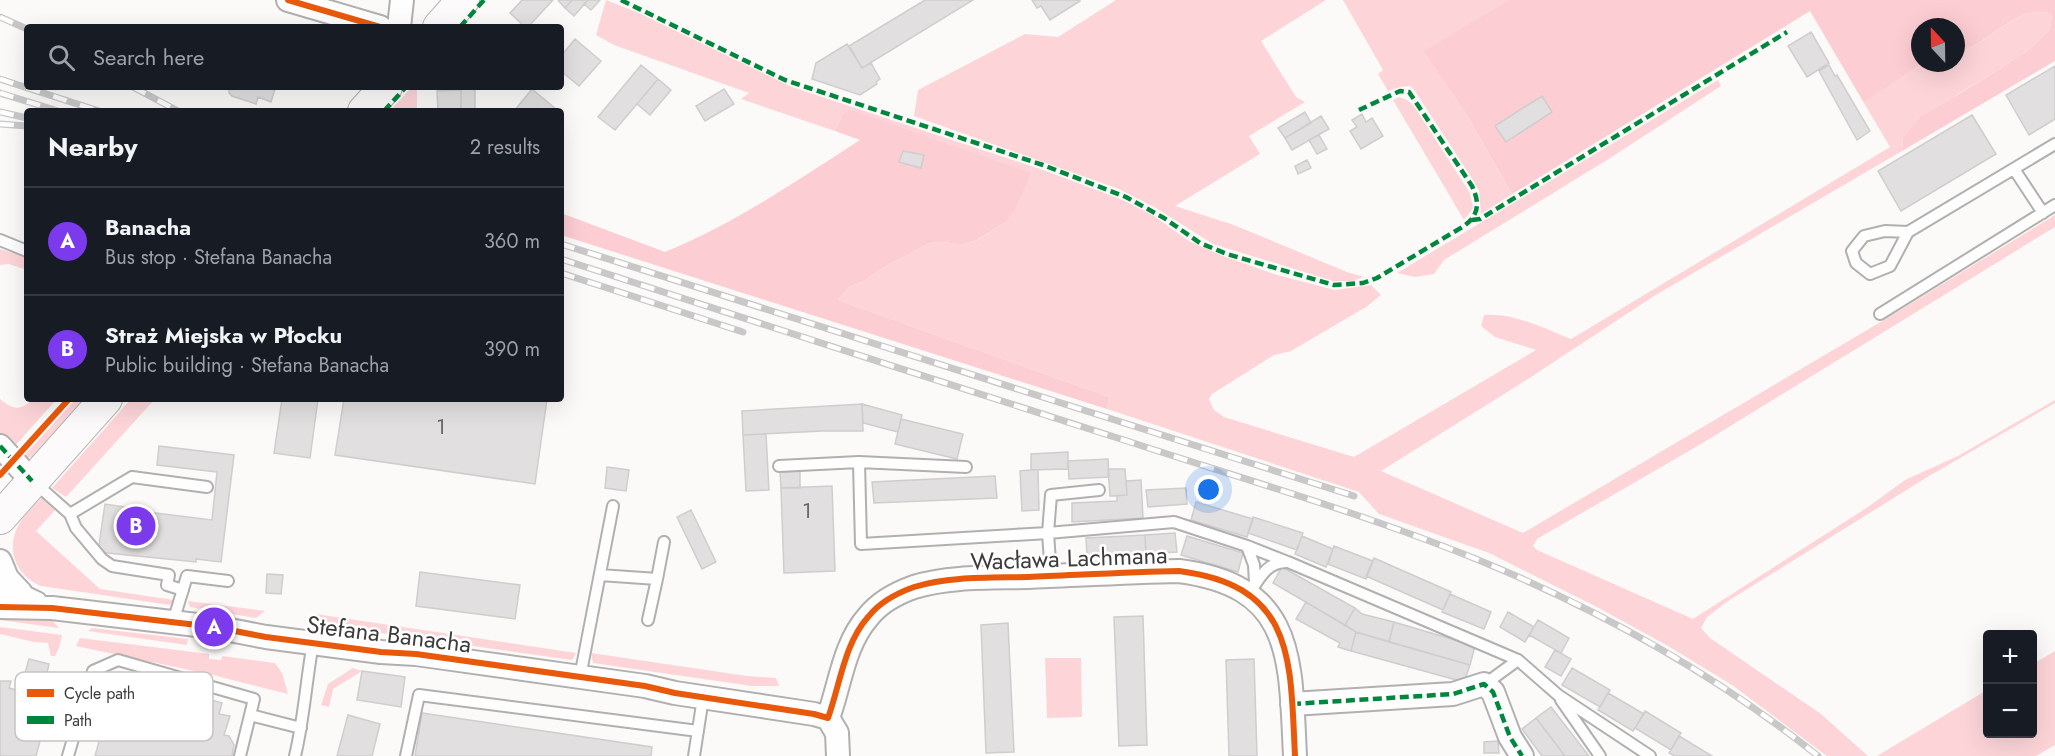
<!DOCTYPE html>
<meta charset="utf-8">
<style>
body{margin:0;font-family:Jost,sans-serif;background:#20242c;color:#f1f3f6}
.controls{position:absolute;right:18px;bottom:18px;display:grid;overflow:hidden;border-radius:6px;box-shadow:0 6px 24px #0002}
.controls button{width:54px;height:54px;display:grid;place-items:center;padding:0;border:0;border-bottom:2px solid #363941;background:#171b24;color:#f1f3f6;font:30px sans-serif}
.compass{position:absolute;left:1911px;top:18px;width:54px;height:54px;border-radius:50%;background:#171b24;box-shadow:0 6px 24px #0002;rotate:338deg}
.you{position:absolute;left:1209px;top:490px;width:21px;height:21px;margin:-15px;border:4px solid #fff;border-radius:50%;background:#1a73e8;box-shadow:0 0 0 9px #1a73e833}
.badge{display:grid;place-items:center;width:39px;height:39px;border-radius:50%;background:#7c3aed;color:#fff;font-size:20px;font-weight:700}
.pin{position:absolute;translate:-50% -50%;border:3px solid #fff;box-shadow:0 2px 6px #0006}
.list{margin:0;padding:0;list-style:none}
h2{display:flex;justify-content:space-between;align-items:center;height:78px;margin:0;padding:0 24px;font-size:26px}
h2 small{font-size:20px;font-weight:400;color:#9ea1a6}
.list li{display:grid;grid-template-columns:39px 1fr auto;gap:18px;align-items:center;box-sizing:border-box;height:108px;padding:0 24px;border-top:2px solid #363941}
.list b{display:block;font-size:22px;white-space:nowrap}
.list p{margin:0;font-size:20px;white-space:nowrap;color:#9ea1a6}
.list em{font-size:20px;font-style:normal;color:#9ea1a6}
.icon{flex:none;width:33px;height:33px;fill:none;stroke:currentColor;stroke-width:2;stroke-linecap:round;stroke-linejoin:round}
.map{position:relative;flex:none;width:2055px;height:756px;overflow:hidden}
.search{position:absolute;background:#171b24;box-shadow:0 6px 24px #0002;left:24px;top:24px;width:540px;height:66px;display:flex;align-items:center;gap:15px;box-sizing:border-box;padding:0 21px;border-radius:6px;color:#9ea1a6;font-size:22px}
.panel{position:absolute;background:#171b24;box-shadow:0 6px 24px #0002;left:24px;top:108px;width:540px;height:294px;border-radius:6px}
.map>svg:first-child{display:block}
.green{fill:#fdd5d9}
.forest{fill:#fccdd2}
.building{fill:#e1dfdf;stroke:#cfcdcd;stroke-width:1.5}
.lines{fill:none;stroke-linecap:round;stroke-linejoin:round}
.lane-casing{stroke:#b2afaf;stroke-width:14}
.street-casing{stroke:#b2afaf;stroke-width:26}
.secondary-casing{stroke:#b2afaf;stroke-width:34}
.lane{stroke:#fffefe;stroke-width:10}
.street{stroke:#fffefe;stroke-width:22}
.secondary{stroke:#fcfafa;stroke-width:32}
.rail-casing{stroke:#c9c8c8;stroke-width:7}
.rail{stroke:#fff;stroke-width:4.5;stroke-dasharray:14;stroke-linecap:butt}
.quiet{stroke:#00873e;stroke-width:4.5;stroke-dasharray:9 4.5;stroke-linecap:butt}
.cycleway-casing{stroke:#fff;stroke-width:10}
.cycleway{stroke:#e8590c;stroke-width:6}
.labels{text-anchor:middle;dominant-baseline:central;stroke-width:5;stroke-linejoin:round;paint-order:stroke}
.number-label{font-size:21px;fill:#686666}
.street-label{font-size:24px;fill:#3d3b3b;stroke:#fff}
.key{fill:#fff;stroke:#c5c4c4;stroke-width:1.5}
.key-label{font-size:16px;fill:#3d3b3b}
</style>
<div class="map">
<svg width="2055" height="756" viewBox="0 0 2055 756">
<rect width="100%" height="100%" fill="#fcf9f9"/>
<path class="green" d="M606,0L639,13L792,87L1046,171L1123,200L1154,216L1189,241L1223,256L1277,275L1335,290L1371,285L1381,295L1366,307L1291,351L1274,355L1212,394L1209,399L1214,410L1224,417L1354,457L1536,350L1495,337L1481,326L1484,315C1513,312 1545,329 1571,339L1890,147L1864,103L1923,63H1956V53C1985,46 2009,14 2038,12C2042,11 2048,13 2052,13L2050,29L2031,48L1995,72L1958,94L1903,138L1902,151L1654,296L1528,379L1381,471L1523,533L1879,323L2055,215V227L1701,444L1537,539L1533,546L1537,550L1693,619L1868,507L1905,480L1958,456L2055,400V403L1929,476L1728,601L1707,617L1701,628L1710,638L1821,714L1868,756H1827L1732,685L1668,646L1597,607L1489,553L1379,514L1359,492L1107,409L1109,397L838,300L849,287L864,281L879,270L929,243L945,242L961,245L978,240L1004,223L843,114L835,131L741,99L749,93L614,45L596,35Z
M1116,0H1326L1261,41L1296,97L1305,102L1249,136L1260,154L1175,206L1234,225L1347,272L1364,277L1352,281H1333L1213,244L1156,208L1119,189L914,116L918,90L1025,34L1058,37Z
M1343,0H1508L1425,51L1467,115L1512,194L1481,214L1479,191L1473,180L1415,91L1410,86L1400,87L1388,91L1378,74L1383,70Z
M1718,80L1721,86L1607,160L1444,260L1434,274L1415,277L1397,273Z
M412,87H417V111H390Z
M1399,97L1407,100L1414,106L1470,193L1473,208L1464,220L1393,100Z
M0,249L27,257V270L9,264L0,265Z
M0,399C13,410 21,411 33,399H57L13,448L0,437Z
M73,399H93L32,457L28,458L21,456Z
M131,399H155L66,497L52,488Z
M44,495L57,508L36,531L100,589L174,600L170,605L41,586C16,576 5,549 19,524C25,514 36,504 44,495Z
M188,601L265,611L256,618L190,607Z
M0,614L53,621L59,628L0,620Z
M316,614L576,653L572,660L316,624Z
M0,627L62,635L59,648L55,656H51L48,643L34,642L0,634Z
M92,628L188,639L187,645L88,631Z
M80,638L209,654V659L221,660L222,656L275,663L282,673L288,694L213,675L76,646Z
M2055,651V745L2036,756H1877L1987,690L1988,734H2032L2033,664Z
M591,653L747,676L776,678L779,686H752L593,663Z
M1045,658H1081L1082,717L1047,718Z
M353,668L362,671L333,689L329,707L321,705L328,684Z"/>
<path class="forest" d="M1508,0H2055V61L1902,151L1903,138L1920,118L1995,72L2031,48L2050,29L2052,14C2048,13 2042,11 2037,12C2009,14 1985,46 1956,53V27H1920V63H1923L1864,103L1810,11L1512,194L1467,115L1424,51Z
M854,111L1031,173L1014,211L1004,223L977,240L961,245L945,242L929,243L879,270L864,281L849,287L838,300L1109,397L1107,409L561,235V213L665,252C735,224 796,181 860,140L835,131L843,114Z"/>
<path class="building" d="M522,0H553L528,27H525L510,13Z
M558,0H572L565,8Z
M572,0H588L574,16L565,8Z
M588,0H600L591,10L584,4Z
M925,0H973L862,68L849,46Z
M1032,0H1079L1080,1L1050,20L1041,6L1037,8Z
M1811,32L1829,63L1807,77L1788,46Z
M575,39L601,61L579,86L561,71V56Z
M847,44L862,68L871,63L880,79L876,82L877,84L860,95L812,79L816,63Z
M641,65L658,79L615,130L598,117Z
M1829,65L1835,76L1837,75L1870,131L1857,140L1819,71Z
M2055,66V119L2029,135L2006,95Z
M658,79L671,90L650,115L637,104Z
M229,87H269L275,89L271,102L258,97L256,104L232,96L229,93Z
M461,87H475V111H461Z
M532,89L556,109L554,111H514Z
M724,89L734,104L705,121L696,106Z
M461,90V111H438L437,91Z
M1542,96L1552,112L1506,142L1495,126Z
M1305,112L1311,123L1285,138L1278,128Z
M1362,114L1366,122L1372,118L1383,136L1361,149L1350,131L1357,127L1352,120Z
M1972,115L1996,154L1901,211L1878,171Z
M1321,116L1329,129L1292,150L1285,138Z
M1319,135L1327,149L1317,154L1309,140Z
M903,151L924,155L921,168L899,162Z
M1307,160L1311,168L1298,174L1295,166Z
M282,399H318L310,458L274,453Z
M344,399H547L535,484L335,455Z
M862,404L863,431H822L743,435L742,411Z
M862,404L902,415L898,432L863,423Z
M901,419L963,434L957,459L895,444Z
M766,434L769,490L746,491L743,435Z
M159,446L234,455L221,562L196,559V562L98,552L105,504L132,508L131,510L212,520L217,472L157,465Z
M1068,452V469L1031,470V454Z
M1108,459L1109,477L1069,479L1068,461Z
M607,467L629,470L626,491L605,488Z
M1108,469H1125L1127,495L1110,496Z
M1031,470H1038L1039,510L1022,511L1020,471Z
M800,471V488H781L780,472Z
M995,476L997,498L874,503L872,482Z
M1141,480L1143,518L1072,522V503L1117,501V496L1127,495L1126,481Z
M832,486L835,571L784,573L781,488Z
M1186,488L1187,504L1148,507L1146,490Z
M1196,502L1253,519L1247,537L1191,520Z
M691,510L716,562L702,569L677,517Z
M1253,517L1303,533L1297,550L1248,533Z
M1175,533L1177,552L1146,554L1145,535Z
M1145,535L1146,554L1087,557L1086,538Z
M1187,536L1243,553L1238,572L1181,555Z
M1302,536L1333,549L1326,567L1295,554Z
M1334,546L1373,561L1366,579L1328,564Z
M1374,558L1451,592L1443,610L1366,576Z
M1282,567L1355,608L1345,625L1273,583Z
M420,572L520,585L515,619L416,606Z
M267,574L283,575L281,594L266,593Z
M1450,594L1491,612L1484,629L1442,612Z
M1306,602L1356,632L1351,651L1338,647L1340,643L1296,619Z
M1355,608L1362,614L1394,622L1389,642L1356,632L1345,625Z
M1508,612L1534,627L1525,642L1500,627Z
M1143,616L1147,745L1119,746L1114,617Z
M1538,620L1569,638L1561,653L1529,635Z
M1394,622L1475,646L1470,665L1389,642Z
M1008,623L1014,752L986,753L981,625Z
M1356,632L1470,665L1464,682L1351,651Z
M1555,650L1571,659L1561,676L1545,667Z
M29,659L49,664L47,673L58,676L36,756H0V681H11L9,688L20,691Z
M1254,659L1257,756H1229L1226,660Z
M1572,668L1610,690L1600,707L1562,685Z
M362,671L405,677L401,707L357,700Z
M125,676L222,703L219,714L230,716L224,735L229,736L234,745L232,756H95L115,684L122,687Z
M1608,693L1644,714L1633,731L1598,710Z
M1551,707L1589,756H1565L1536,718Z
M1645,711L1681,733L1671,750L1635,728Z
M422,713L652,747L651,756H415Z
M348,715L380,724L372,756H337Z
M1536,718L1565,756H1542L1522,729Z
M1679,736L1712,756H1675L1669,753Z
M1498,741L1499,753H1484V742Z"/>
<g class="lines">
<g class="lane-casing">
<path id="lane" d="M2014,169L2043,213
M1908,232L1885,231L1864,236L1852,251L1856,263L1870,274L1890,266L1908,232L2055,144
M0,240L27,251
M1880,314L2055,205
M859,462L966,467
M779,466L859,462L861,544L1048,533L1051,495L1099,490
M35,483L70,514L76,528L102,559L112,566L169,575L167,585L183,590
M70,514L132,477L207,487
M600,575L657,579L648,620
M1051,576L1048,533L1174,522L1247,546
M657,579L664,542
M1255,584L1254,565L1247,546L1285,561
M1249,594C1259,579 1267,561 1288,562L1518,660
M173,622L187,576L228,581
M580,677L613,506
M1485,684L1518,660L1558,695L1650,756
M1561,700L1600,756
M250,715L301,728
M68,756L93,671L118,660L254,699L240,756
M295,756C304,719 306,681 313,643
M406,756L419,695L698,731
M694,756L703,698"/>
</g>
<g class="street-casing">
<path id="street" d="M288,0L380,27
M399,27L402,0
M0,446L32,481
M0,561L7,578L21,593
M0,586L36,603
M0,607L52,608L214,627L266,637L381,652L416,654L645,686L675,693L814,714L828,718
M1292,704L1453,694L1484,684L1493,692L1510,737L1522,756
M828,718C840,685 844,644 868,617C879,603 897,593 914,587C950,576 991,578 1028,577C1078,575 1129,572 1179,571C1296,586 1290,660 1295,756
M828,718L837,733L838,756"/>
</g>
<g class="secondary-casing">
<path id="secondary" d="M439,27L463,0
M364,111L386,87
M0,518L106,399"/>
</g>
<use href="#lane" class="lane"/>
<use href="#street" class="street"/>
<use href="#secondary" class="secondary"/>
<g class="rail-casing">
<path id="rail" d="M0,17L27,29
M0,79L99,111
M133,87L178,111
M0,93L58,111
M0,112L27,118
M0,124L27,126
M561,244L1354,496
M561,259C750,320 938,381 1127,441C1243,479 1362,513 1476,559C1598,609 1714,673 1818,756
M561,273L743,332"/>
</g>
<use href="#rail" class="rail"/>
<path class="quiet" d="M621,0L785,80L1043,165L1126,197L1164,218L1200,243L1227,254L1334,285L1363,283L1377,278L1464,226C1479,215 1480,203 1472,186L1409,92L1400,91L1359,110
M460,27L484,0
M384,111L406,87
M1472,220L1480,219L1787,32
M0,446L32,481
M1292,704L1453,694L1484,684L1493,692L1510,737L1522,756"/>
<g class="cycleway-casing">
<path id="cycleway" d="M288,0L380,27
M0,475L69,399
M0,607L52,608L214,627L266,637L381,652L416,654L645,686L675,693L814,714L828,718C840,685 844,644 868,617C879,603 897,593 914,587C950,576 991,578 1028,577C1078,575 1129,572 1179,571C1296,586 1290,660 1295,756"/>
</g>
<use href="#cycleway" class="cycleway"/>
</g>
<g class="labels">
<g class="number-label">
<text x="441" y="427">1</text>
<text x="807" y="511">1</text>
</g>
<g class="street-label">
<text transform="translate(1069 558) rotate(-2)">Wacława Lachmana</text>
<text transform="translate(389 634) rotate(7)">Stefana Banacha</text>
</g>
</g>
<rect x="15" y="672" width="198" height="69" rx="9" class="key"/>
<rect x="27" y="689" width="27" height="8" fill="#e8590c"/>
<rect x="27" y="716" width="27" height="8" fill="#00873e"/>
<g class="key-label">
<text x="64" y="699">Cycle path</text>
<text x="64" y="726">Path</text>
</g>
</svg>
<div class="controls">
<button>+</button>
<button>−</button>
</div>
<svg class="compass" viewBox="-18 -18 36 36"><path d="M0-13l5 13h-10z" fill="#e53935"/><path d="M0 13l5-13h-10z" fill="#9ea1a6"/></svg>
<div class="you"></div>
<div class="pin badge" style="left:214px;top:627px">A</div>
<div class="pin badge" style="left:136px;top:526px">B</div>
<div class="search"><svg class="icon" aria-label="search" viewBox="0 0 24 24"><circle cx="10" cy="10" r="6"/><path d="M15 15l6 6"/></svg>Search here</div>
<section class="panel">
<h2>Nearby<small>2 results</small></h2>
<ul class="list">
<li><span class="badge">A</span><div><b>Banacha</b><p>Bus stop · Stefana Banacha</p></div><em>360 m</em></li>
<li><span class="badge">B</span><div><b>Straż Miejska w Płocku</b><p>Public building · Stefana Banacha</p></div><em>390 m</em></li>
</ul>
</section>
</div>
